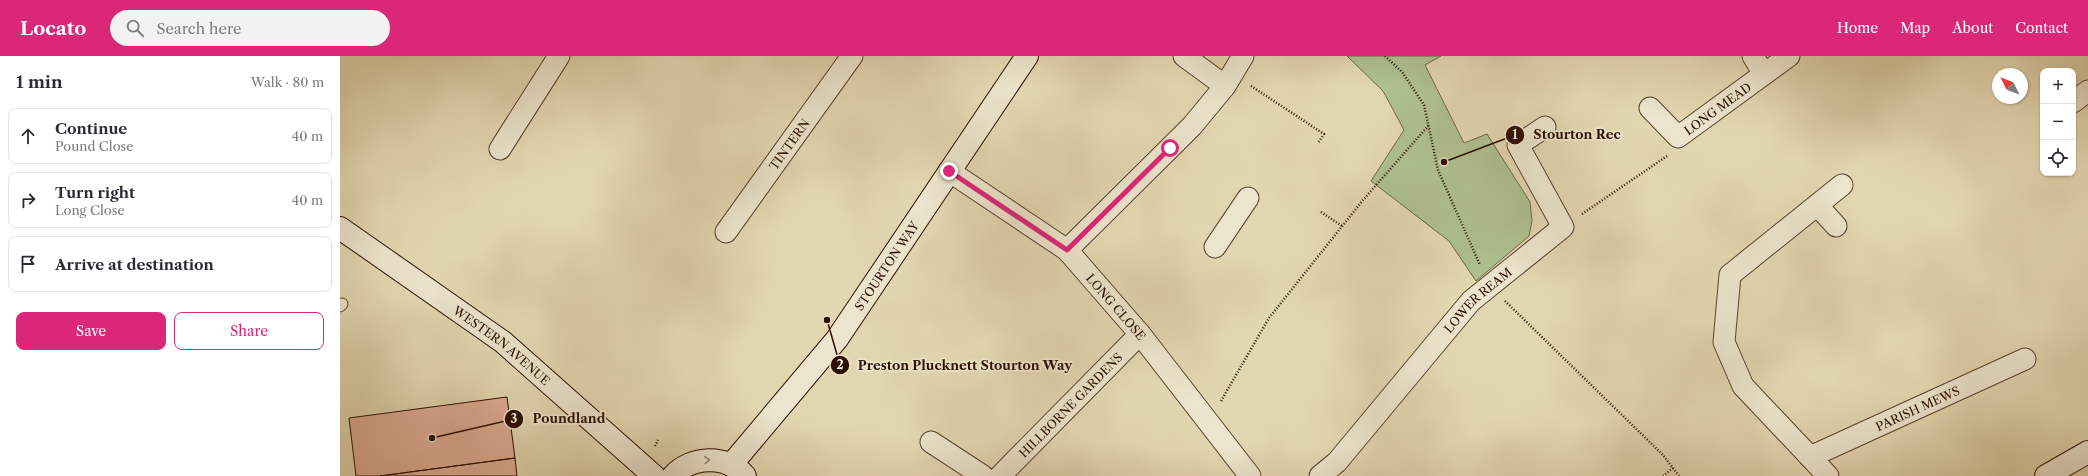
<!DOCTYPE html>
<meta charset="utf-8">
<style>
body{margin:0;font-family:"Libre Caslon Text",serif;background:#f2f2f3;color:#2b2b33}
.controls{position:absolute;right:12px;top:12px;display:grid;overflow:hidden;border-radius:8px;box-shadow:0 1px 3px #0004}
.controls button{width:36px;height:36px;display:grid;place-items:center;padding:0;border:0;border-bottom:1px solid #e1e1e2;background:#fff;color:#2b2b33;font:20px sans-serif}
.compass{position:absolute;left:1652px;top:12px;width:36px;height:36px;border-radius:50%;background:#fff;box-shadow:0 1px 3px #0004;rotate:312deg}
.stop{position:absolute;width:12px;height:12px;margin:-9px;border:3px solid #db2777;border-radius:50%;background:#fff}
.stop.end{background:#db2777;border-color:#fff;box-shadow:0 1px 4px #0008}
.list{margin:0;padding:0;list-style:none}
h2{display:flex;justify-content:space-between;align-items:center;height:52px;margin:0;padding:0 16px;font-size:17px}
h2 small{font-size:13px;font-weight:400;color:#7c7c81}
.list li{display:grid;grid-template-columns:26px 1fr auto;gap:12px;align-items:center;box-sizing:border-box;height:56px;margin:0 8px 8px;padding:0 8px;border:1px solid #e1e1e2;border-radius:8px}
.list b{display:block;font-size:15px;white-space:nowrap}
.list p{margin:0;font-size:13px;white-space:nowrap;color:#7c7c81}
.list em{font-size:13px;font-style:normal;color:#7c7c81}
.actions{display:flex;gap:8px;padding:12px 16px}
.actions a{flex:1;padding:9px 0;border:1px solid #db2777;border-radius:8px;text-align:center;font-size:14px;color:#db2777}
.actions .main{background:#db2777;color:#fff}
.icon{flex:none;width:22px;height:22px;fill:none;stroke:currentColor;stroke-width:2;stroke-linecap:round;stroke-linejoin:round}
.map{position:relative;flex:none;width:1748px;height:420px;overflow:hidden}
header{display:flex;align-items:center;gap:24px;box-sizing:border-box;height:56px;padding:0 20px;background:#db2777;color:#fff}
header strong{font-size:19px}
nav{display:flex;gap:22px;margin-inline-start:auto;font-size:14px}
.search{width:280px;height:36px;background:#f2f2f3;display:flex;align-items:center;gap:10px;box-sizing:border-box;padding:0 14px;border-radius:22px;color:#7c7c81;font-size:15px}
main{display:flex}
aside{flex:1;background:#fff}
.map>svg:first-child{display:block}
.green{fill:#aebf8f;stroke:#6e6748}
.building{fill:#ddab93;stroke:#2d0f01}
.lines{fill:none;stroke-linecap:round;stroke-linejoin:round}
.lane-casing{stroke:#5a412d;stroke-width:13}
.street-casing{stroke:#5a412d;stroke-width:23}
.secondary-casing{stroke:#2d0f01;stroke-width:24}
.path{stroke:#2d0f01;stroke-width:2.5;stroke-dasharray:1 2;stroke-linecap:butt}
.lane{stroke:#ece4cc;stroke-width:11}
.street{stroke:#ece4cc;stroke-width:21}
.secondary{stroke:#ece4cc;stroke-width:22}
.oneway{stroke:#968471}
.route{stroke:#db2777;stroke-width:5}
.labels{text-anchor:middle;dominant-baseline:central;stroke-width:3.5;stroke-linejoin:round;paint-order:stroke}
.street-label{font-size:12px;fill:#2d0f01;stroke:#ece4cc}
.leader{fill:none;stroke:#2d0f01;stroke-width:1.5}
.callout-dot{fill:#2d0f01;stroke:#ece4cc;stroke-width:1.5}
.mark-label{font-size:12px;text-anchor:middle;font-weight:bold;fill:#fff}
.callout-label{font-size:13px;text-anchor:middle;font-weight:bold;fill:#2d0f01;stroke:#ece4cc;stroke-width:3.5;stroke-linejoin:round;paint-order:stroke}
</style>
<header>
<strong>Locato</strong>
<div class="search"><svg class="icon" aria-label="search" viewBox="0 0 24 24"><circle cx="10" cy="10" r="6"/><path d="M15 15l6 6"/></svg>Search here</div>
<nav><a>Home</a><a>Map</a><a>About</a><a>Contact</a></nav>
</header>
<main>
<aside>
<h2>1 min<small>Walk · 80 m</small></h2>
<ul class="list">
<li><svg class="icon" aria-label="ahead" viewBox="0 0 24 24"><path d="M12 20V5M6 11l6-6 6 6"/></svg><div><b>Continue</b><p>Pound Close</p></div><em>40 m</em></li>
<li><svg class="icon" aria-label="right" viewBox="0 0 24 24"><path d="M7 20v-9h11M14 6l5 5-5 5"/></svg><div><b>Turn right</b><p>Long Close</p></div><em>40 m</em></li>
<li><svg class="icon" aria-label="arrive" viewBox="0 0 24 24"><path d="M6 21V4h12l-3 4 3 4H6"/></svg><div><b>Arrive at destination</b></div></li>
</ul>
<div class="actions"><a class="main">Save</a><a>Share</a></div>
</aside>
<div class="map">
<svg width="1748" height="420" viewBox="0 0 1748 420">
<rect width="100%" height="100%" fill="#e2d6b0"/>
<filter id="stains"><feTurbulence type="fractalNoise" baseFrequency=".005" numOctaves="4"/><feColorMatrix values="0 0 0 0 .2 0 0 0 0 .09 0 0 0 0 .02 0 0 0 .5 -.17"/></filter>
<radialGradient id="worn" r=".72"><stop offset=".6" stop-color="#630" stop-opacity="0"/><stop offset="1" stop-color="#630" stop-opacity=".3"/></radialGradient>
<path class="green" d="M1007,0H1101L1085,9L1124,87L1147,78L1190,146L1192,165L1189,180L1136,225L1109,185L1031,125L1064,74L1043,35Z"/>
<path class="building" d="M167,341L175,402L40,420H16L9,362Z
M175,402L177,420H40Z"/>
<g class="lines">
<g class="lane-casing">
<path id="lane" d="M0,250L2,248"/>
</g>
<g class="street-casing">
<g id="street">
<path d="M1413,0L1424,18"/>
<path d="M885,30L903,0"/>
<path d="M1733,46L1748,35"/>
<path id="s1" d="M1310,52L1338,81L1449,0"/>
<path d="M160,93L219,0"/>
<path id="s2" d="M609,115L727,194L800,278L910,420"/>
<path d="M1477,149L1496,170"/>
<path id="s3" d="M386,176L512,0"/>
<path d="M875,191L908,142"/>
<path d="M727,194L852,70L885,30L844,0"/>
<path d="M591,386L643,420"/>
<path id="s4" d="M1470,401L1685,303"/>
<path id="s5" d="M660,420L800,278"/>
<path id="s6" d="M980,420L997,406L1131,245L1223,171L1178,89L1205,71"/>
<path d="M1488,420L1403,330L1384,286L1390,219L1502,129"/>
</g>
</g>
<g class="secondary-casing">
<g id="secondary">
<path id="s7" d="M0,172L163,286L314,420"/>
<path id="s8" d="M391,409L497,283L687,0"/>
<path d="M333,420C351,400 387,398 405,420"/>
<path d="M1706,420L1748,396"/>
</g>
</g>
<path class="path" d="M1045,0L1062,16L1084,49L1098,114L1140,209
M911,30L984,78L978,87
M981,156L1002,170
M1242,158L1327,100
M1165,245L1323,399L1339,420
M881,345L929,262L1023,144L1089,69
M315,390L318,384
M1323,420L1333,412"/>
<use href="#lane" class="lane"/>
<use href="#street" class="street"/>
<use href="#secondary" class="secondary"/>
</g>
<defs><path id="oneway-chevron" d="M-2-3.5L2.5 0L-2 3.5" fill="none" stroke-width="1.6" stroke-linecap="round" stroke-linejoin="round"/></defs>
<use class="oneway" href="#oneway-chevron" transform="translate(367 404) rotate(-2)"/>
<g class="lines">
<path class="route" d="M609,115L727,194L830,92"/>
</g>
<g class="labels">
<g class="street-label">
<text stroke="none"><textPath href="#s1" startOffset="89">LONG MEAD</textPath></text>
<text stroke="none"><textPath href="#s3" startOffset="108">TINTERN</textPath></text>
<text stroke="none"><textPath href="#s8" startOffset="253">STOURTON WAY</textPath></text>
<text stroke="none"><textPath href="#s6" startOffset="237">LOWER REAM</textPath></text>
<text stroke="none"><textPath href="#s2" startOffset="217">LONG CLOSE</textPath></text>
<text stroke="none"><textPath href="#s7" startOffset="200">WESTERN AVENUE</textPath></text>
<text stroke="none"><textPath href="#s5" startOffset="100">HILLBORNE GARDENS</textPath></text>
<text stroke="none"><textPath href="#s4" startOffset="118">PARISH MEWS</textPath></text>
</g>
</g>
<path class="leader" d="M1104 106L1175 79M487 264L500 309M92 382L174 363"/>
<g class="callout-dot">
<circle cx="1104" cy="106" r="4"/>
<circle cx="487" cy="264" r="4"/>
<circle cx="92" cy="382" r="4"/>
<circle cx="1175" cy="79" r="10"/>
<circle cx="500" cy="309" r="10"/>
<circle cx="174" cy="363" r="10"/>
</g>
<g class="mark-label">
<text x="1175" y="83">1</text>
<text x="500" y="313">2</text>
<text x="174" y="367">3</text>
</g>
<g class="callout-label">
<text x="1237" y="83">Stourton Rec</text>
<text x="625" y="314">Preston Plucknett Stourton Way</text>
<text x="229" y="367">Poundland</text>
</g>
<rect width="100%" height="100%" filter="url(#stains)"/>
<rect width="100%" height="100%" fill="url(#worn)"/>
</svg>
<div class="controls">
<button>+</button>
<button>−</button>
<button><svg class="icon" aria-label="locate" viewBox="0 0 24 24"><circle cx="12" cy="12" r="6"/><path d="M12 2v4M12 18v4M2 12h4M18 12h4"/></svg></button>
</div>
<svg class="compass" viewBox="-18 -18 36 36"><path d="M0-13l5 13h-10z" fill="#e53935"/><path d="M0 13l5-13h-10z" fill="#7c7c81"/></svg>
<div class="stop" style="left:830px;top:92px"></div>
<div class="stop end" style="left:609px;top:115px"></div>
</div>
</main>
